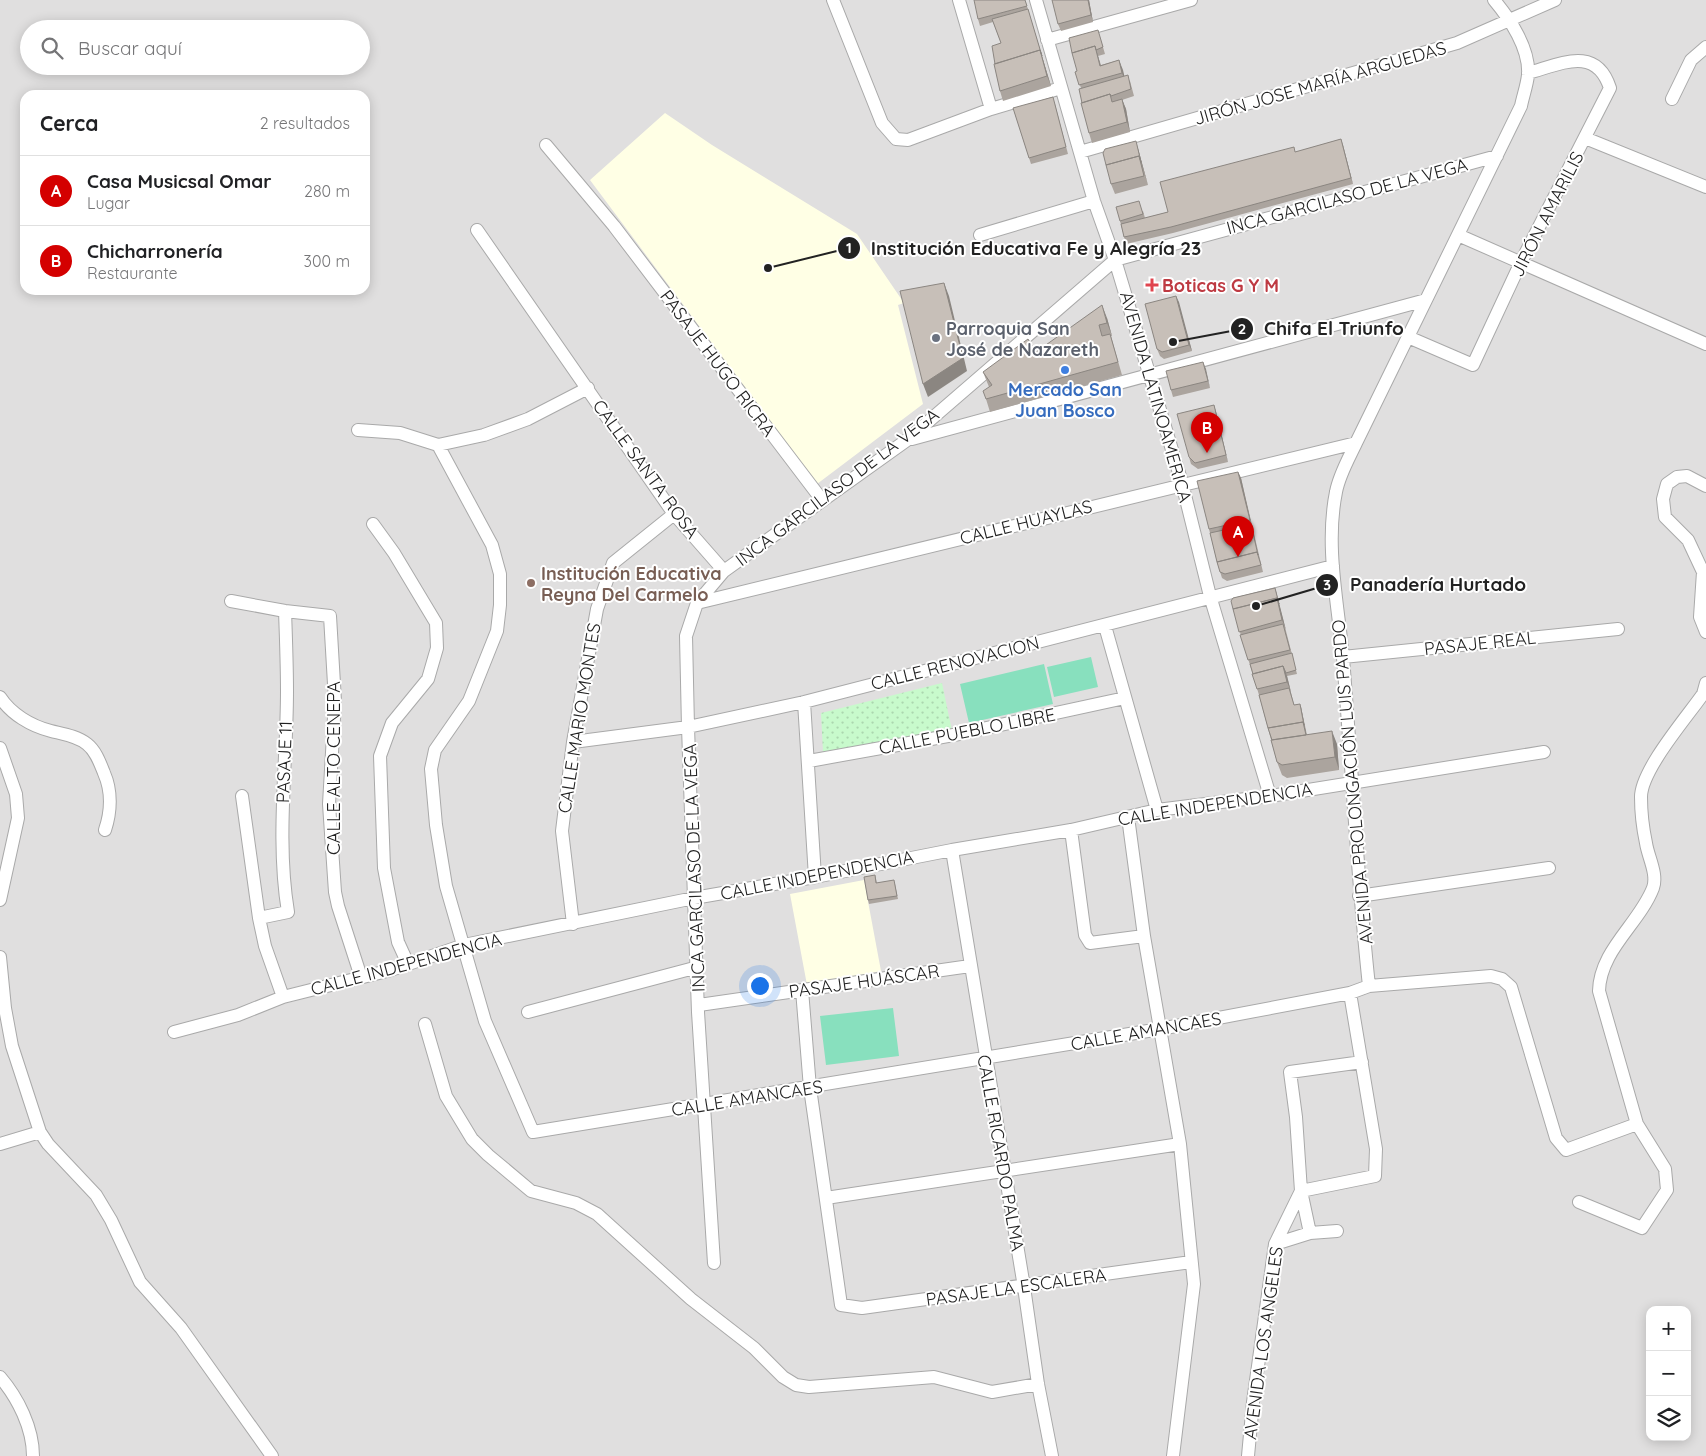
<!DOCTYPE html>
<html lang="es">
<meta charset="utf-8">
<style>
body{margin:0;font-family:Quicksand,sans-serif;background:#f2f2f2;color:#202124}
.controls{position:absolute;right:15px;bottom:15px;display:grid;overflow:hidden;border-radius:10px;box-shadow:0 2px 12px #0003}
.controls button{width:45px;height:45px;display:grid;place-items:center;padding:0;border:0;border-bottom:1px solid #e0e0e0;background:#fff;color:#202124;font:25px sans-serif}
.you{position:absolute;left:759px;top:985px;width:18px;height:18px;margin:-12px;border:4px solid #fff;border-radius:50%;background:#1a73e8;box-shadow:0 0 0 8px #1a73e833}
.badge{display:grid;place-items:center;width:32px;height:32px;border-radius:50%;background:#d40000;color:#fff;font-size:16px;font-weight:700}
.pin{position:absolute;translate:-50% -41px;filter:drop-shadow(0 1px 2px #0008)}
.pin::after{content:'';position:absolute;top:26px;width:18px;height:15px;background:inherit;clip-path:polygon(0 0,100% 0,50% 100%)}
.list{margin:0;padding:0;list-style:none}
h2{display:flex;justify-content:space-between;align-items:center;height:65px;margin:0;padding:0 20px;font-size:21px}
h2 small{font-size:16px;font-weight:400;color:#757577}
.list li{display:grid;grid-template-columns:32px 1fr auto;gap:15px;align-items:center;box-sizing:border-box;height:70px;padding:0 20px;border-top:1px solid #e0e0e0}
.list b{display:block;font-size:19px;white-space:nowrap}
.list p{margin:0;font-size:16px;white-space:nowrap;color:#757577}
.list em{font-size:16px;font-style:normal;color:#757577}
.icon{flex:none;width:28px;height:28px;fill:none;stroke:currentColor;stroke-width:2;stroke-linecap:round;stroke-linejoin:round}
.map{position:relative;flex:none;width:1706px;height:1456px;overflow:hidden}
.search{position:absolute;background:#fff;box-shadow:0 2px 12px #0003;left:20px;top:20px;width:350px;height:55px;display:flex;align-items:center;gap:12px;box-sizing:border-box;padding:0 18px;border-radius:28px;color:#757577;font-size:19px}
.panel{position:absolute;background:#fff;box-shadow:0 2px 12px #0003;left:20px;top:90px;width:350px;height:205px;border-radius:15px}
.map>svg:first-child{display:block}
.residential{fill:#e0dfdf;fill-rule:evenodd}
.education{fill:#ffffe5}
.park{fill:url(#park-dots)}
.pitch{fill:#88e0be}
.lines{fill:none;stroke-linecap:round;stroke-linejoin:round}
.street-casing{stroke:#a9a9a9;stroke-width:14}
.street{stroke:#fff;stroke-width:12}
.wall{fill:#aba49e}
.shaded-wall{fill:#8b8681}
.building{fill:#c7bfb8;stroke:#8b8681}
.health-dot{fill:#e0444e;stroke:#fff;stroke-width:2}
.worship-dot{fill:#6b7280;stroke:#fff;stroke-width:2}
.shop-dot{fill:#3f7fe0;stroke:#fff;stroke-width:2}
.education-dot{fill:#8d6e63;stroke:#fff;stroke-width:2}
.labels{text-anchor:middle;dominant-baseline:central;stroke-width:4;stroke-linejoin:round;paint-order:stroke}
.street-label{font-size:18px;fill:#222;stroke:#fff}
.health-label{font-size:18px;font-weight:bold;fill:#be3a42;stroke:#fff;text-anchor:start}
.worship-label{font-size:18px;font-weight:bold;fill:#5b616d;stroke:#fff;text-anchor:start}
.shop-label{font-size:18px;font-weight:bold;fill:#366cbe;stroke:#fff}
.education-label{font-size:18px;font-weight:bold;fill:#785e54;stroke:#fff;text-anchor:start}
.leader{fill:none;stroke:#222;stroke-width:2}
.callout-dot{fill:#222;stroke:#fff;stroke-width:2}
.mark-label{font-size:15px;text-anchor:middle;font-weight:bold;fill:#fff}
.callout-label{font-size:19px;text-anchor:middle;font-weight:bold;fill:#222;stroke:#fff;stroke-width:4;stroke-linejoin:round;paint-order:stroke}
</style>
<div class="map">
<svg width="1706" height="1456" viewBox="0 0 1706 1456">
<defs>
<pattern id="park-dots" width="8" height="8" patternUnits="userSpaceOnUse" patternTransform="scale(1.25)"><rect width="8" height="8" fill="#c8facc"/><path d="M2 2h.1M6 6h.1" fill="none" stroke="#acd6af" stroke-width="1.8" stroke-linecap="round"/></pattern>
</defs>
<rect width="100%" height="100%" fill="#f2efe9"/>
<path class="residential" d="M0,0H1706V1456H0ZM29,29H361V66H29ZM25,95H365V290H25ZM1650,1310H1687V1437H1650Z"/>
<path class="education" d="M665,113L712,145L857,234L904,303L898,305L923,404L817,484L590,180Z
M864,880L881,971L807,985L790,894Z"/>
<path class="park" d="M942,683L952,731L823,752L821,713Z"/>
<path class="pitch" d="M1091,657L1098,687L1054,697L1047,667Z
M1044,664L1053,704L969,723L960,684Z
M893,1008L899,1056L826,1065L820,1016Z"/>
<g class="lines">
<g class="street-casing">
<path id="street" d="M833,0L882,123L896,139L908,140L991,109L1061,88
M959,0L991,109
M1036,0L1094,201L1115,260L1182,483L1210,596L1270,796
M1047,40L1191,0
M1672,99L1691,60L1706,47
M1585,138L1706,187
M546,145L614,226L822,500
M1080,152L1457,43L1555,0
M477,230L674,514L724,571
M980,235L1094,201
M1458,235L1706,344
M1408,337L1473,365L1521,262L1610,88C1596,45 1561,64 1528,73
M358,430L400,433L438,445L484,435L528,419L588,388
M912,439L1426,300
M438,445L492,545L500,574V605L497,631L469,701L435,750L431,769L436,825L446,886L485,1021L533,1132L1160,1029L1350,993L1369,986L1491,976L1502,979L1511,987L1556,1138L1566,1150L1637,1124
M1706,486L1687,476L1677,477L1667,484L1663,499L1665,517L1688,540L1703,572L1700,617L1706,632
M373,524L394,553L436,623L437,648L428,679L392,723L380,756L384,868L398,942L408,964
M231,601L285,611L330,616L335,701L329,804L335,892L338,906L361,977
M697,603L1356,443
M1105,626L1157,810
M1343,657L1618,629
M0,697C11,714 31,726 51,731C63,734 77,736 87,744C96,751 100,763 104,773C112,791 111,812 105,830
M804,702L815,877
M573,742L688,727L804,702L1333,566
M0,748L16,794L18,818L0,900
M809,761L959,734L1125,698
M242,796L259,918L265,946L283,997
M1128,817L1144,936L1180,1144L1194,1284L1173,1456
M1071,830L1085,935L1090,943L1144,936
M952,850L1024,1287L1038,1384L1052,1456
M1359,896L1549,868
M259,918L288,912C276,839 287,765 287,691C287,665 286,638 285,611
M573,924L562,831L573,742L597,609L613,563L674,514
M0,957L5,1008L12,1046L40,1132L48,1144L96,1195L111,1220L140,1282L181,1328L272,1456
M1369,986C1357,876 1352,767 1343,658C1338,603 1325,546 1336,492C1339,475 1349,458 1356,443L1521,106C1523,96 1527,85 1528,75C1530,49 1510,19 1494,0
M802,990L810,1088L841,1305L862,1308L1191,1262
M699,1005L970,966
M528,1012L698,967
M425,1024L446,1096L472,1139L488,1155L531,1191L576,1203L597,1214L691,1299L754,1348L783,1377L796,1385L809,1387L934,1377L992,1392L1038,1384
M174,1032L238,1015L283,997L391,970L464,945L694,898L815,877L952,850L1071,830L1157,810L1270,796L1544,752
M0,1144L40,1132
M826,1198L1180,1144
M1579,1202L1642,1228L1667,1190L1665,1169L1637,1124L1599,991C1600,950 1639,924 1653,888C1658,874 1648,857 1646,843C1643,829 1641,812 1641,797C1641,770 1687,717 1703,694L1706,683
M1310,1233L1301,1191L1296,1117L1290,1072L1362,1062
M1275,1244L1310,1233L1337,1231
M714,1263L698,1012L688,727L686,636L697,603L724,571L907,440L1115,260L1497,156
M0,1377C18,1398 33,1428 33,1456
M1248,1456L1253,1402L1275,1244L1301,1191L1375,1176L1376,1149L1350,993"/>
</g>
<use href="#street" class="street"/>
</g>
<path class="wall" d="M1025,0L1051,86L1003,101L1000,91L995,64L1001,43L993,22L980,26L978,19Z
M1089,0L1093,22L1061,31L1058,24Z
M1100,37L1105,54L1098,56L1101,65L1119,60L1124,76L1130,81L1134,96L1122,100L1126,109L1130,132L1092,143L1089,133L1082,103L1081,88L1075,72L1077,71Z
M1055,104L1068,154L1031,164L1013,108Z
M1341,139L1353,184L1173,233L1126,244L1120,221L1143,211L1145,218L1168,212L1296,152Z
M1137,145L1148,185L1115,194L1111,184Z
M1176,296L1192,351L1164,359L1160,356L1157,349Z
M1107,318L1112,336H1111L1114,347L1122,375L990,412L986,399L989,387L983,372L1036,352Z
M1203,362L1210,388L1173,397L1171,390Z
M1214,405L1216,412L1228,462L1198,469L1191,464L1189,457Z
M1238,472L1241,478L1263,572L1227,581L1222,578L1217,562L1209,529Z
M1275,588L1297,674L1287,676L1294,705L1301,707L1307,735L1337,744L1339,770L1287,778L1282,775L1277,762L1259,695L1233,609Z
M875,875L877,883L895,884L898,899L869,904L868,900Z"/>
<path class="shaded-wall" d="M1025,0L1029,13L1051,86L1047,76Z
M1088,0H1089L1093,22L1091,15Z
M1095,46L1098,56L1103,75L1100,66Z
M1119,60L1123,70L1126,83L1122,73Z
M1122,99L1126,109L1130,132L1127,122Z
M1341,139L1343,145L1353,184L1351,178Z
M1137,145L1148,185L1139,156Z
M944,283L949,296L967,371L928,397L923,384Z
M1176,296L1179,302L1192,351L1189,345Z
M1102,305L1107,318L1112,336L1107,323Z
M1203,362L1206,369L1210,388L1208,381Z
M1214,405L1216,412L1228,462L1226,455Z
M1238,472L1241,478L1252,527L1250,520Z
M1275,588L1276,591L1286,630L1282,620Z
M1283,666L1287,676L1291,692L1287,682Z
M1300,704L1301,707L1309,748L1307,741Z
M1332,731L1337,744L1339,770L1335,757Z"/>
<path class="building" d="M974,0H1025L1027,6L978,19Z
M1052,0H1088L1091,15L1058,24Z
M1028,9L1042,56L1040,50L995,64L992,46L1001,43L992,19Z
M1098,30L1103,47L1096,50L1095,46L1072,53L1069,38Z
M1095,46L1100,66L1119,60L1122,73L1079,85L1075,72L1077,71L1072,53Z
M1040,50L1047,76L1000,91L994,64Z
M1128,75L1131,89L1111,96L1110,94L1082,103L1079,89Z
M1110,94L1112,102L1122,99L1127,122L1089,133L1081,103Z
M1053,97L1066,147L1029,158L1013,108Z
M1341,139L1351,178L1171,227L1124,237L1121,224L1168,212L1160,182L1294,147L1295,152Z
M1136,141L1141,162L1139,156L1106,165L1103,153L1105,149Z
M1139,156L1144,176L1111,184L1106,165Z
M1139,201L1143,214L1120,221L1116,207Z
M944,283L963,358L923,384L900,291Z
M1176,296L1189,345L1162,352L1157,349L1145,304Z
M1102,305L1107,323L1099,325L1102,336L1110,334L1118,362L986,399L983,391L992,385L983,372L1028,339L1036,352Z
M1203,362L1208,381L1171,390L1166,371Z
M1214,405L1226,455L1195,463L1189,457L1177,414Z
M1238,472L1250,520L1209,529L1197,481Z
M1251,524L1258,555L1257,552L1217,562L1210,533Z
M1257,552L1261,565L1225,574L1220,572L1217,562Z
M1275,588L1279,604L1277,598L1233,609L1231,601L1233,598Z
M1277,598L1282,620L1239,632L1233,609Z
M1283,624L1290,650L1248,660L1240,635Z
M1292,653L1296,670L1286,673L1283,666L1253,674L1250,664Z
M1283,666L1287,682L1257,689L1252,674Z
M1289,688L1294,705L1300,704L1304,725L1303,722L1268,728L1259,695Z
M1303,722L1306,735L1272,740L1268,728Z
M1332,731L1335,757L1282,765L1277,762L1271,740Z
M875,875L876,883L894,880L897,896L868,900L864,877Z"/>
<path class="health-dot" d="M1149.5 277.5h5v5h5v5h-5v5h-5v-5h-5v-5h5z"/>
<circle class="worship-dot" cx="936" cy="338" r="5"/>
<circle class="shop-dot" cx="1065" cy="370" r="5"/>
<circle class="education-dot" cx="531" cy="583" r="5"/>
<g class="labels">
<g class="street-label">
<text transform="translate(1320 83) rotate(-16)">JIRÓN JOSE MARÍA ARGUEDAS</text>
<text transform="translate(1347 196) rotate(-15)">INCA GARCILASO DE LA VEGA</text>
<text transform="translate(1547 214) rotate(-63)">JIRÓN AMARILIS</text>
<text transform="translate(718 363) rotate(53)">PASAJE HUGO RICRA</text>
<text transform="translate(1156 397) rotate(74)">AVENIDA LATINOAMERICA</text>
<text transform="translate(646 469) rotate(54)">CALLE SANTA ROSA</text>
<text transform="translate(837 487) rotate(-37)">INCA GARCILASO DE LA VEGA</text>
<text transform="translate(1026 522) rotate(-14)">CALLE HUAYLAS</text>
<text transform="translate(1480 643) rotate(-6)">PASAJE REAL</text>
<text transform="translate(955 663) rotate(-14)">CALLE RENOVACION</text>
<text transform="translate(579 718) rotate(-81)">CALLE MARIO MONTES</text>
<text transform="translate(967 731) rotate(-11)">CALLE PUEBLO LIBRE</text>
<text transform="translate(284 762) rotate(-88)">PASAJE 11</text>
<text transform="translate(333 768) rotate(-90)">CALLE ALTO CENEPA</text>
<text transform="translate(1352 782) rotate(-95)">AVENIDA PROLONGACIÓN LUIS PARDO</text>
<text transform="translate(1215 804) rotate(-9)">CALLE INDEPENDENCIA</text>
<text transform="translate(694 868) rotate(-92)">INCA GARCILASO DE LA VEGA</text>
<text transform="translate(817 875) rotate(-11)">CALLE INDEPENDENCIA</text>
<text transform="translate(406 964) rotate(-15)">CALLE INDEPENDENCIA</text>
<text transform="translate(864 981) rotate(-8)">PASAJE HUÁSCAR</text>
<text transform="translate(1146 1031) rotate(-10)">CALLE AMANCAES</text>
<text transform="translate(747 1098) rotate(-9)">CALLE AMANCAES</text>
<text transform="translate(1001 1153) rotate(80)">CALLE RICARDO PALMA</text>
<text transform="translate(1016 1287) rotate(-8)">PASAJE LA ESCALERA</text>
<text transform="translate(1263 1343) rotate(-82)">AVENIDA LOS ANGELES</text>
</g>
<g class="health-label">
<text x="1162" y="285">Boticas G Y M</text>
</g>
<g class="worship-label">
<text x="946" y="328">Parroquia San<tspan x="946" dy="21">José de Nazareth</tspan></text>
</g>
<g class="shop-label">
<text x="1065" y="389">Mercado San<tspan x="1065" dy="21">Juan Bosco</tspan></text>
</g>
<g class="education-label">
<text x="541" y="573">Institución Educativa<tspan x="541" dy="21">Reyna Del Carmelo</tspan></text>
</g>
</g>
<path class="leader" d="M768 268L849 248M1173 342L1242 329M1256 606L1327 585"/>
<g class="callout-dot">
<circle cx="768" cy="268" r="5"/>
<circle cx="1173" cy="342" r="5"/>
<circle cx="1256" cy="606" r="5"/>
<circle cx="849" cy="248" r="12"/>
<circle cx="1242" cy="329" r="12"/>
<circle cx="1327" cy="585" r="12"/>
</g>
<g class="mark-label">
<text x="849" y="253">1</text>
<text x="1242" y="334">2</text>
<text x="1327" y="590">3</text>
</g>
<g class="callout-label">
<text x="1036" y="255">Institución Educativa Fe y Alegría 23</text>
<text x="1334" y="335">Chifa El Triunfo</text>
<text x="1438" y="591">Panadería Hurtado</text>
</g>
</svg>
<div class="controls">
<button>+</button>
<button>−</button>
<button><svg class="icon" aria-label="layers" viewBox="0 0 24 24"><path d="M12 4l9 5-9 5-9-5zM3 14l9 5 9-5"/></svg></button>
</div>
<div class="you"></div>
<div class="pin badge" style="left:1238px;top:557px">A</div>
<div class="pin badge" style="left:1207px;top:453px">B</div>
<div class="search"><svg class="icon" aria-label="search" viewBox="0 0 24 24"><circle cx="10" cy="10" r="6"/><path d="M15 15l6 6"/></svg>Buscar aquí</div>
<section class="panel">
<h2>Cerca<small>2 resultados</small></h2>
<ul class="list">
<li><span class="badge">A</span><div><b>Casa Musicsal Omar</b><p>Lugar</p></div><em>280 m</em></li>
<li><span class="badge">B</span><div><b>Chicharronería</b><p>Restaurante</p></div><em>300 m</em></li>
</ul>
</section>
</div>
